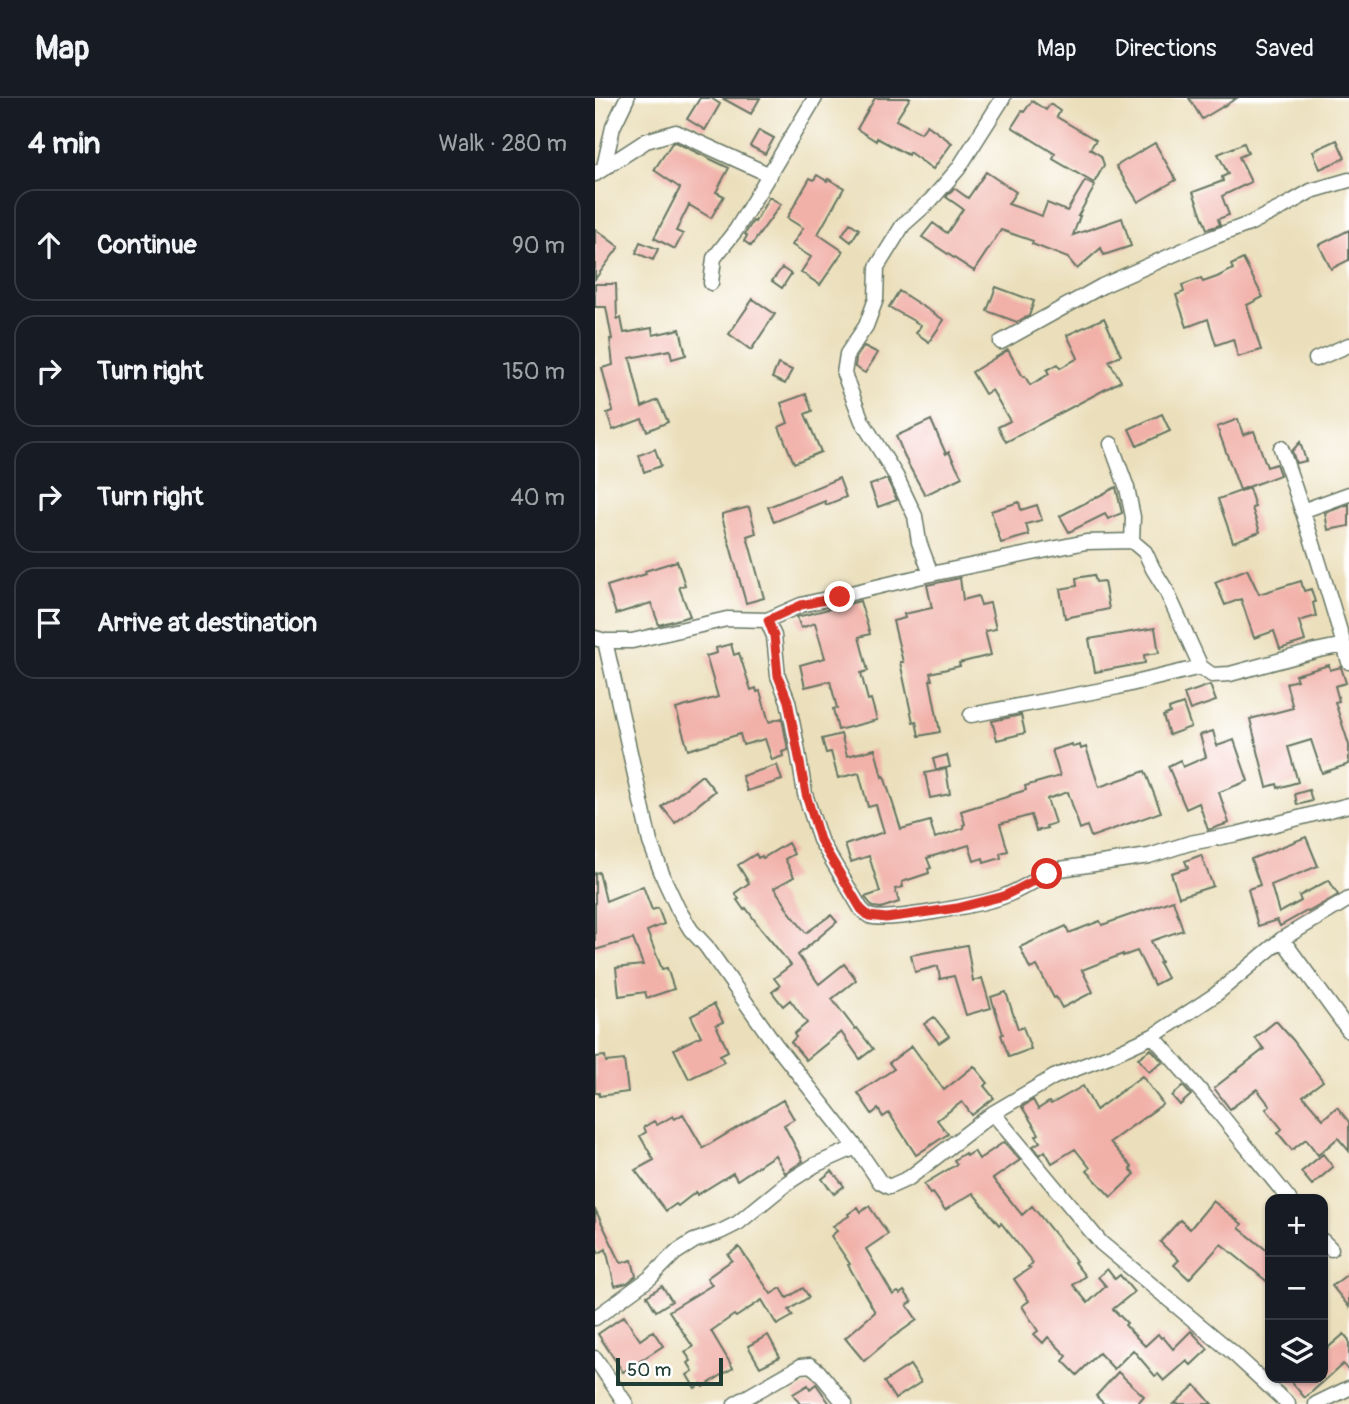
<!DOCTYPE html>
<meta charset="utf-8">
<style>
body{margin:0;font-family:Pangolin,sans-serif;background:#20242c;color:#f1f3f6}
.controls{position:absolute;right:21px;bottom:21px;display:grid;overflow:hidden;border-radius:14px;box-shadow:0 2px 5px #0004}
.controls button{width:63px;height:63px;display:grid;place-items:center;padding:0;border:0;border-bottom:2px solid #363941;background:#171b24;color:#f1f3f6;font:35px sans-serif}
.scale{position:absolute;left:21px;bottom:18px;width:107px;box-sizing:border-box;padding-left:7px;border:4px solid #1f3d34;border-top:0;font-size:19px;line-height:24px;white-space:nowrap;color:#1f3d34;-webkit-text-stroke:5px #fff;paint-order:stroke}
.stop{position:absolute;width:21px;height:21px;margin:-16px;border:5px solid #d93025;border-radius:50%;background:#fff}
.stop.end{background:#d93025;border-color:#fff;box-shadow:0 2px 7px #0008}
.list{margin:0;padding:0;list-style:none}
h2{display:flex;justify-content:space-between;align-items:center;height:91px;margin:0;padding:0 28px;font-size:30px}
h2 small{font-size:23px;font-weight:400;color:#9ea1a6}
.list li{display:grid;grid-template-columns:46px 1fr auto;gap:21px;align-items:center;box-sizing:border-box;height:112px;margin:0 14px 14px;padding:0 14px;border:2px solid #363941;border-radius:21px}
.list b{display:block;font-size:26px;white-space:nowrap}
.list em{font-size:23px;font-style:normal;color:#9ea1a6}
.icon{flex:none;width:38px;height:38px;fill:none;stroke:currentColor;stroke-width:2;stroke-linecap:round;stroke-linejoin:round}
.map{position:relative;flex:none;width:754px;height:1306px;overflow:hidden}
header{display:flex;align-items:center;gap:42px;box-sizing:border-box;height:98px;padding:0 35px;background:#171b24;border-bottom:2px solid #363941}
header strong{font-size:33px}
nav{display:flex;gap:38px;margin-inline-start:auto;font-size:24px}
main{display:flex}
aside{flex:1;background:#171b24}
.map>svg:first-child{display:block}
.building{fill:#f1b1a9}
.lines{fill:none;stroke-linecap:round;stroke-linejoin:round}
.minor-casing{stroke:#667663;stroke-width:17}
.minor{stroke:#fff;stroke-width:14}
.route{stroke:#d93025;stroke-width:9}
</style>
<header>
<strong>Map</strong>
<nav><a>Map</a><a>Directions</a><a>Saved</a></nav>
</header>
<main>
<aside>
<h2>4 min<small>Walk · 280 m</small></h2>
<ul class="list">
<li><svg class="icon" aria-label="ahead" viewBox="0 0 24 24"><path d="M12 20V5M6 11l6-6 6 6"/></svg><div><b>Continue</b></div><em>90 m</em></li>
<li><svg class="icon" aria-label="right" viewBox="0 0 24 24"><path d="M7 20v-9h11M14 6l5 5-5 5"/></svg><div><b>Turn right</b></div><em>150 m</em></li>
<li><svg class="icon" aria-label="right" viewBox="0 0 24 24"><path d="M7 20v-9h11M14 6l5 5-5 5"/></svg><div><b>Turn right</b></div><em>40 m</em></li>
<li><svg class="icon" aria-label="arrive" viewBox="0 0 24 24"><path d="M6 21V4h12l-3 4 3 4H6"/></svg><div><b>Arrive at destination</b></div></li>
</ul>
</aside>
<div class="map">
<svg width="754" height="1306" viewBox="0 0 754 1306">
<rect width="100%" height="100%" fill="#fff"/>
<filter id="ink" filterUnits="userSpaceOnUse"><feTurbulence type="fractalNoise" baseFrequency=".0143" numOctaves="2"/><feDisplacementMap in="SourceGraphic" scale="14" xChannelSelector="R" yChannelSelector="G"/><feConvolveMatrix kernelMatrix="1 2 1 2 8 2 1 2 1" color-interpolation-filters="sRGB"/></filter>
<filter id="wash" filterUnits="userSpaceOnUse"><feTurbulence type="fractalNoise" baseFrequency=".00686" numOctaves="4" result="noise"/><feDisplacementMap in="SourceGraphic" scale="28" xChannelSelector="R" yChannelSelector="G"/><feGaussianBlur stdDeviation="1.57" result="paint"/><feColorMatrix in="noise" values="0 0 0 0 0 0 0 0 0 0 0 0 0 0 0 0 0 1.4 0 .05"/><feComposite in="paint" operator="in"/></filter>
<g filter="url(#wash)">
<rect width="100%" height="100%" fill="#ebdfbb"/>
<g id="blocks">
<path class="building" d="M105,0H116L125,6L110,32L92,21Z
M127,0H165L156,16Z
M280,0H315L301,22L326,35L332,27L357,45L338,71L314,54L313,57L282,40L281,43L262,31Z
M594,0H642L607,21Z
M437,3L451,12L455,6L465,13L462,19L501,42L495,51L506,58L509,67L499,85L458,61L460,56L417,29L427,13L429,14Z
M164,32L179,40L170,56L155,48Z
M742,42L750,60L725,71L718,53Z
M80,44L134,70L121,94L129,98L116,120L94,107L81,133L88,136L80,151L59,140L85,90L59,72L77,45Z
M560,45L581,82L543,104L521,68Z
M649,45L653,55L644,59L656,84L627,98L634,117L623,121L625,127L612,131L598,94L628,83L627,79L633,76L623,56Z
M391,74L421,94L413,106L447,118L452,105L472,113L490,83L500,88L483,118H485L478,137L527,120L536,148L509,157L506,150L482,171L473,160L437,146L438,143L406,132L379,173L327,139L338,125L352,135L368,111L351,99L359,90L373,100Z
M222,77L232,83L233,81L249,90L223,136L248,153L225,187L206,174L216,159L197,147L208,130L192,120L215,80L219,82Z
M174,99L186,106L156,148L149,143L152,138L150,136L158,123L160,124Z
M255,125L264,131L256,144L247,137Z
M0,131L24,149L0,181Z
M754,132V162L736,171L724,147Z
M45,144L63,151L58,162L41,155Z
M648,161L668,199L652,207L666,252L643,259L638,241L621,247L613,221L592,229L581,197L589,194L587,187L606,180L608,184L622,179L638,171L636,167Z
M187,170L196,176L187,190L177,183Z
M0,186H21L22,221L26,220L29,235L57,230L58,237L85,231L91,257L77,261L75,252L35,260L47,309L63,302L73,324L52,333L47,321L18,332L12,315L18,313L7,270L18,267L15,241H17L11,209H0Z
M401,189L439,203L434,218L422,224L392,213Z
M304,193L349,222L334,244L321,235L326,227L294,209Z
M158,201L180,216L156,252L134,236Z
M509,220L526,257L514,263L526,283L411,344L403,329L415,323L397,292L390,296L377,274L413,252L428,279L430,278L435,287L454,276L452,272L463,266L465,270L483,260L472,237Z
M269,248L283,255L270,275L260,269L261,260Z
M183,266L197,272L190,286L177,280Z
M211,296L217,313L210,316L226,354L199,365L184,329L193,325L186,305Z
M567,316L575,333L542,348L534,331Z
M643,321L648,337L659,333L672,369L681,366L685,377L645,392L622,329Z
M336,322L351,356L354,354L367,379L330,397L313,366L301,338Z
M705,344L711,363L701,365L697,353Z
M60,351L66,368L49,374L44,357Z
M244,380L251,399L231,407L230,403L179,424L173,409Z
M292,381L302,402L283,409L275,387Z
M521,389L527,415L513,421L510,416L474,434L465,418Z
M654,390L660,409L657,410L665,434L638,444L623,401Z
M424,404L426,412L442,407L447,422L431,426L434,437L406,445L396,413Z
M754,406V428L733,432L730,415Z
M154,409L161,435L152,438L169,500L151,505L127,419V416Z
M82,463L90,487L84,489L95,518L64,527L56,505L21,516L12,488L51,476L50,473Z
M652,471L664,496L706,483L709,493L716,491L720,504L718,505L721,518L704,523L710,543L685,551L679,533L659,540L646,501L630,507L620,484Z
M499,477L501,484L509,483L514,511L470,520L465,491L482,488L481,480Z
M365,480L368,502L383,498L386,507L395,505L401,531L390,533L396,557L364,565L365,568L335,575L337,582H335L345,634L324,638L321,623L318,624L305,564H308L298,523L310,520L309,516L337,510L332,487Z
M265,503L275,536L264,539L273,573L266,575L273,602L276,601L282,622L243,632L238,611L242,610L235,583L210,589L205,567L230,560L220,525L206,530L202,519Z
M560,530L564,555L549,557L550,565L500,574L494,541Z
M136,546L139,557L144,555L156,592L161,590L162,594L165,593L174,624L187,620L193,652L187,654L188,658L177,662L170,641L148,647L145,636L93,652L81,611L123,599L111,558L122,555L121,550Z
M734,567L735,572L746,569L751,585L740,588L744,603L740,604L754,647V666L727,675L716,642L693,649L703,684L683,690L682,686L672,689L655,621L698,610L691,585L702,582L700,577Z
M615,587L621,603L595,612L589,596Z
M588,606L596,629L574,637L568,618L575,615L574,611Z
M426,617L430,635L402,642L397,623Z
M618,633L622,648L639,642L653,683L624,694L634,725L613,732L604,705L591,711L573,668L585,662L588,669L611,659L605,637Z
M246,636L252,658L280,651L287,679L289,678L306,731L335,723L340,740L369,730L368,727L370,726L366,713L415,698V697L431,692L430,688L465,678L457,652L477,646L478,649L485,647L486,651L491,649L504,689L550,673L566,714L496,739L492,728L485,731L473,694L452,701L460,725L451,728L452,730L441,733L436,717L405,726L413,753L405,755L406,760L389,765L388,760L379,763L374,747L332,760L336,770L333,771L334,775L307,784L308,789L300,791L304,804L286,810L278,809L270,799L285,794L274,758L256,764L250,747L289,734L281,707L273,709L264,675L243,680L236,654L231,655L227,641Z
M352,657L355,669L341,672L338,661Z
M182,667L187,682L152,693L147,678Z
M351,671L355,696L335,700L330,675Z
M107,677L120,693L80,725L67,709Z
M714,692L717,703L702,707L700,696Z
M711,739L723,768L676,787L684,815L706,803L704,798L734,782L743,797L713,814L712,813L685,828L682,822L663,828L653,791L665,787L656,761Z
M193,745L199,756L190,761L199,779L179,790L191,807L190,808L211,835L236,817L242,824L203,857L224,886L249,866L258,877L261,882L237,901L260,931L262,930L278,951L265,961L246,934L211,962L196,944L201,939L199,936L212,925L195,902L188,908L177,894L185,888L179,880L196,867L166,831L151,810L149,812L142,802L144,801L140,795L154,785L143,767L161,756L163,760L167,758L168,760Z
M606,757L618,788L584,799L576,775L593,770L590,763Z
M4,774L11,803L48,788L57,812L63,810L69,826L52,833L67,871L72,870L79,891L52,900L50,894L24,898L21,870L48,867L38,841L0,852V775Z
M578,802L588,832L556,843L566,864L564,865L572,880L559,887L542,853L528,858V856L487,872L498,894L467,910L461,899L459,900L442,868L435,871L425,849L471,828L474,835L505,823L507,827Z
M372,847L378,883L387,880L396,910L371,917L359,878L345,881L343,868L320,874L316,857Z
M411,894L423,931L428,929L436,951L414,959L406,937L408,936L396,899Z
M119,906L128,924L121,927L133,953L125,957L129,964L94,981L79,951L106,938L96,918Z
M339,919L354,938L344,945L329,926Z
M681,923L698,942L728,983L708,998L728,1021L742,1009L754,1024V1053L743,1040L723,1057L711,1041L697,1052L683,1035L687,1031L671,1011L675,1008L662,991L635,1011L619,990L669,951L660,940Z
M317,948L349,992L379,968L393,985L389,988L399,1000L377,1017L367,1004L342,1022L353,1036L321,1057L294,1015L288,1019L283,1011L277,1016L263,995L299,971L294,965Z
M556,951L568,964L554,974L543,960Z
M10,958L11,964L29,962L33,994L4,998V995H0V959Z
M547,978L568,1006L515,1044L537,1069L535,1071L540,1076L516,1099L492,1073L495,1070L480,1051L457,1065L450,1053L445,1057L438,1048L445,1044L441,1038L444,1036L427,1009L438,1002L443,1011L454,1004L456,1006L488,988L501,1012Z
M588,988L596,997L585,1007L577,998Z
M188,1002L199,1021L189,1027L208,1063L190,1075L180,1057L142,1082L138,1075L102,1097L101,1094L83,1108L81,1106L71,1113L40,1072L59,1062L45,1038L51,1034L49,1029L59,1023L62,1027L78,1018L80,1021L88,1016L108,1050Z
M409,1044L425,1062L398,1081L427,1117L437,1108L481,1163L479,1164L490,1178L478,1187L493,1205L511,1188L503,1179L512,1171L520,1181L525,1177L539,1194L518,1211L532,1225L530,1227L550,1248L563,1236L566,1240L568,1239L578,1251L596,1233L613,1251L596,1267L592,1263L569,1283L563,1276L560,1278L538,1252L519,1271L504,1255L482,1277L468,1263L472,1258L453,1239L448,1245L439,1236L443,1233L427,1208L434,1203L419,1181L435,1170L433,1169L438,1165L406,1125L404,1127L378,1095L350,1112L338,1095L335,1096L329,1086L362,1066L359,1062L370,1055L371,1058L379,1053L384,1061Z
M728,1056L738,1069L717,1087L706,1074Z
M237,1073L249,1088L239,1096L227,1081Z
M618,1103L647,1126L644,1130L675,1155V1186L626,1146L594,1181L579,1167L584,1162L565,1144L585,1122L595,1131Z
M274,1108L293,1136L271,1151L298,1197L303,1194L305,1196L309,1193L317,1204L312,1207L322,1222L294,1242L269,1263L250,1240L280,1214L253,1167L255,1166L236,1138L242,1133L238,1128L254,1118L253,1116L263,1109L266,1114Z
M0,1111L26,1165L37,1162L41,1178L32,1185L20,1188L11,1151L4,1155L0,1147Z
M144,1149L176,1196L186,1190L192,1200L208,1190L214,1199L194,1212L198,1218L182,1227L167,1202L141,1219L139,1217L116,1233L138,1270L108,1289L106,1286L100,1290L92,1277L98,1273L93,1265L96,1263L90,1254L98,1249L74,1213L117,1187L112,1180L137,1162L133,1157Z
M754,1175V1209L737,1188Z
M67,1188L77,1203L61,1213L52,1198Z
M29,1218L45,1242L58,1233L68,1248L28,1274L3,1236Z
M749,1236L754,1242V1274L748,1266L710,1300L693,1280H728V1254Z
M173,1237L185,1259L165,1269L153,1248Z
M315,1267L326,1284L300,1301L289,1284Z
M523,1274L549,1298L542,1306H509L501,1298Z
M221,1286L235,1306H205L198,1296L213,1287L215,1291Z
M600,1287L617,1306H579Z"/>
</g>
</g>
<g filter="url(#ink)">
<use href="#blocks" fill-opacity="0" stroke="#667663" stroke-width="2"/>
<g class="lines">
<g class="minor-casing">
<path id="minor" d="M9,69L18,29L32,0
M0,76L51,43L81,34L175,77
M116,185L119,160L141,132L220,0
M406,244L507,188L616,140L654,126L688,109L716,93L754,82
M721,261L754,247
M516,346L532,390L538,419L537,443
M686,350C711,421 733,492 754,564
M707,413L754,396
M336,476L324,444L320,418L301,378L267,323L249,276L252,256L271,228L281,201L282,169L308,127L336,102L363,71L408,0
M172,522L179,538L183,578L193,603L202,648L210,696L225,742L266,811C267,812 273,818 274,818C292,825 386,806 407,799C427,792 445,778 465,771L554,758L595,745L642,736L754,707
M0,540L10,543H37L132,521L172,522L206,507L336,476L491,444L537,443L550,454L558,471L571,492L606,569L617,577L635,576L720,553L749,547
M10,543L55,744L69,781L83,811L96,832L111,848L180,946L261,1049L285,1084L294,1089L314,1080L398,1015L459,979L514,958L558,938L620,897L687,841L754,801
M376,617L523,589L606,569
M687,841L754,933
M558,938L621,1011L694,1101
M398,1015L506,1145L637,1254L693,1306
M728,1143L736,1151
M0,1220L55,1180L80,1155L99,1143L125,1134L143,1125L192,1085L220,1067L261,1049
M0,1260L31,1306
M140,1306L206,1268L215,1267L223,1273L250,1306
M721,1306L754,1290"/>
</g>
<use href="#minor" class="minor"/>
</g>
</g>
<g class="lines" filter="url(#ink)">
<path class="route" d="M245,499L206,507L173,522L179,538L183,578L193,603L211,696L225,742L266,811L274,818L291,820L362,810L409,798L452,776"/>
</g>
</svg>
<div class="controls">
<button>+</button>
<button>−</button>
<button><svg class="icon" aria-label="layers" viewBox="0 0 24 24"><path d="M12 4l9 5-9 5-9-5zM3 14l9 5 9-5"/></svg></button>
</div>
<div class="scale">50 m</div>
<div class="stop" style="left:452px;top:776px"></div>
<div class="stop end" style="left:245px;top:499px"></div>
</div>
</main>
